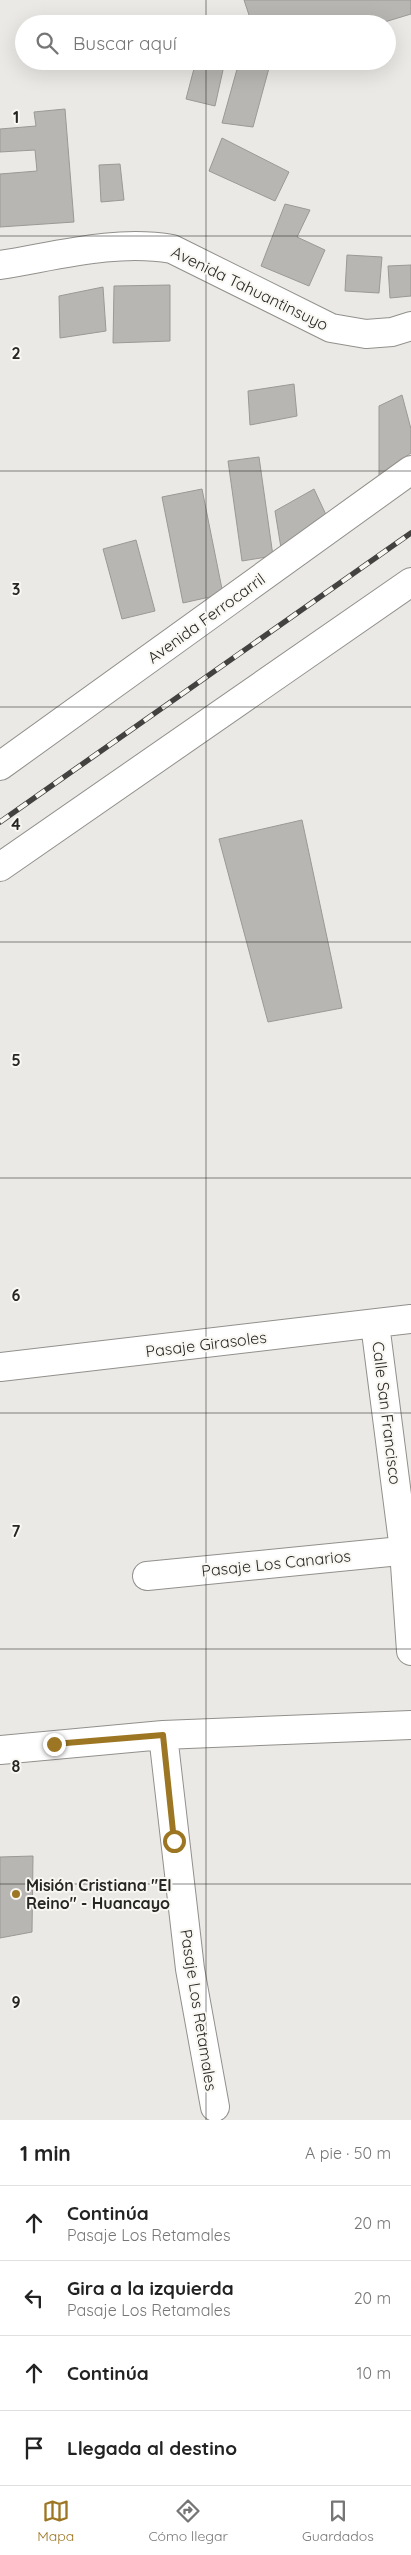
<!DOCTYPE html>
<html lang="es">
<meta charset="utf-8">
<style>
body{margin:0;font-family:Quicksand,sans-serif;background:#f6f6f6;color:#222}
.stop{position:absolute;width:15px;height:15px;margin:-11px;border:4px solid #9d7623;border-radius:50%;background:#fff}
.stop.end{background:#9d7623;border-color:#fff;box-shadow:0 1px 5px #0008}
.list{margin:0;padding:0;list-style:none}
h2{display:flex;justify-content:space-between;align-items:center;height:65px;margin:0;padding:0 20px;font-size:21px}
h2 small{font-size:16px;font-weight:400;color:#767676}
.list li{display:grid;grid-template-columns:32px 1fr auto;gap:15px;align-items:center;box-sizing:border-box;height:75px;padding:0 20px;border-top:1px solid #e0e0e0}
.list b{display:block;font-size:19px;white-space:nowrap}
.list p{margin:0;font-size:16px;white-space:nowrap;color:#767676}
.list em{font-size:16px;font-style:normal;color:#767676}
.icon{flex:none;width:28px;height:28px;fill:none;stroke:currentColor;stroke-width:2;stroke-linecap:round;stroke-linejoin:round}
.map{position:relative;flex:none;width:411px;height:2120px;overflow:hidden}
.search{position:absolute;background:#fff;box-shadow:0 5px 20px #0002;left:15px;right:15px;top:15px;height:55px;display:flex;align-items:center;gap:12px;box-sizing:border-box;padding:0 18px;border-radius:28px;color:#767676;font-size:19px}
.sheet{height:365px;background:#fff}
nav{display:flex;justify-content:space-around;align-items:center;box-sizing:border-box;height:70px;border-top:1px solid #e0e0e0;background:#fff;font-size:14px;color:#767676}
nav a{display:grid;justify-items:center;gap:2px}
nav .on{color:#9d7623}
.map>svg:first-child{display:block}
.building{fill:#b8b6b2;stroke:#9b9995}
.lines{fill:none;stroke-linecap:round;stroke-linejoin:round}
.minor-casing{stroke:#92908c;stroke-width:30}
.major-casing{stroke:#92908c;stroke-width:30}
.minor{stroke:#fff;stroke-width:28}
.major{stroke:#fff;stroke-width:28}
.rail-casing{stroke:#434240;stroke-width:5.5}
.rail{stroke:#f9f7f2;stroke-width:4;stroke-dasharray:11;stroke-linecap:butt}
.route{stroke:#9d7623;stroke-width:6}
.grid{fill:none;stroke:#262624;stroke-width:1;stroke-opacity:0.55}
.poi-dot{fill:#9d7623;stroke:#f9f7f2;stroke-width:2}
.labels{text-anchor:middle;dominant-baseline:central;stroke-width:4;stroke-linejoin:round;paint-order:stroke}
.street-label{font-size:16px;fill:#262624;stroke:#f9f7f2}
.poi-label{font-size:16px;font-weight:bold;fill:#262624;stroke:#f9f7f2;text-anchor:start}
.grid-label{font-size:16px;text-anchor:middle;font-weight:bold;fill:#262624;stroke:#f9f7f2;stroke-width:4;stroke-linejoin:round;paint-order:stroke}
</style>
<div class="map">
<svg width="411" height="2120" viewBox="0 0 411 2120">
<rect width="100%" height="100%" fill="#ebe9e5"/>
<path class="building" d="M244,0H411V14L378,24H252Z
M208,17L227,24H206Z
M196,61H225L215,106L186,99Z
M239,62L269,68L253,127L222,123Z
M65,109L74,222L0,227V174L37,171L35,150L0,152V129L36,126L34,112Z
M222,138L289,172L275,201L209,171Z
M120,164L124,200L101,202L99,165Z
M285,204L310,210L297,237L325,250L309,286L261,266Z
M347,255L382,257L379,293L345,291Z
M411,265V296L390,298L388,266Z
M170,285V341L113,343L114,286Z
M103,287L106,331L60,338L59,296Z
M294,384L297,416L250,425L248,391Z
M402,395L411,429V453L379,476V406Z
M259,457L273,556L242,561L228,461Z
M202,489L223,594L183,603L162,497Z
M314,489L328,519L281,548L275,511Z
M136,540L155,611L122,619L103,549Z
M302,820L342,1008L268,1022L219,839Z
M33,1856L32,1932L0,1938V1857Z"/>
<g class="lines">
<g class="minor-casing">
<path id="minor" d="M0,265C56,256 116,239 172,249L331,328L366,334L392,332L411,326
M375,1324L404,1550L411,1651
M0,1367L411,1319
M147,1576L411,1550
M163,1735L190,1969L215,2107
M0,1750L163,1735L411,1725"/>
</g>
<g class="major-casing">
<path id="major" d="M0,766L411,470
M0,867L411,582"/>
</g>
<use href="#minor" class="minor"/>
<use href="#major" class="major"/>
<g class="rail-casing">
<path id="rail" d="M0,822L411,533"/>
</g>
<use href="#rail" class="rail"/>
</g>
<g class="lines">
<path class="route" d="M54,1744L163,1735L174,1841"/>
</g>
<path class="grid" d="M206,0V24M206,61V2120M0,236H411M0,471H411M0,707H411M0,942H411M0,1178H411M0,1413H411M0,1649H411M0,1884H411"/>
<circle class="poi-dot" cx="16" cy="1894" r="5"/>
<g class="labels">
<g class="street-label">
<text transform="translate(250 288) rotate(26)">Avenida Tahuantinsuyo</text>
<text transform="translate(206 618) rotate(-36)">Avenida Ferrocarril</text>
<text transform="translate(206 1344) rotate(-7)">Pasaje Girasoles</text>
<text transform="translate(387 1413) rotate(83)">Calle San Francisco</text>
<text transform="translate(276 1563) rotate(-6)">Pasaje Los Canarios</text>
<text transform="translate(199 2010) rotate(81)">Pasaje Los Retamales</text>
</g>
<g class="poi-label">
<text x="26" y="1885">Misión Cristiana "El<tspan x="26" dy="18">Reino" - Huancayo</tspan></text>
</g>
</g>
<g class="grid-label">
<text x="16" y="123">1</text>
<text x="16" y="359">2</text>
<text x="16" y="595">3</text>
<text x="16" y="830">4</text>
<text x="16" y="1066">5</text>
<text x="16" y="1301">6</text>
<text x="16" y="1537">7</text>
<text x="16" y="1772">8</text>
<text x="16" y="2008">9</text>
</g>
</svg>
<div class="stop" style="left:174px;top:1841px"></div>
<div class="stop end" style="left:54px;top:1744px"></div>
<div class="search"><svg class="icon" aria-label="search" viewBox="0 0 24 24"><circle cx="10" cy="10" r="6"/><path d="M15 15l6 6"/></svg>Buscar aquí</div>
</div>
<section class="sheet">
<h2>1 min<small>A pie · 50 m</small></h2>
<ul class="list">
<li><svg class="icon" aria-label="ahead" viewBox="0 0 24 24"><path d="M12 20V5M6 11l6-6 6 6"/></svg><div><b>Continúa</b><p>Pasaje Los Retamales</p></div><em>20 m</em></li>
<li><svg class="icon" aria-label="left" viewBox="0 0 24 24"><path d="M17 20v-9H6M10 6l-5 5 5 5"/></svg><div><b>Gira a la izquierda</b><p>Pasaje Los Retamales</p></div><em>20 m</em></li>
<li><svg class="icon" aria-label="ahead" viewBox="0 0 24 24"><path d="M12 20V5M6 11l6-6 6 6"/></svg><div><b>Continúa</b></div><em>10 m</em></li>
<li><svg class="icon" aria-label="arrive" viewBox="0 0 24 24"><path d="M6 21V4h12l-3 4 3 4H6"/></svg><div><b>Llegada al destino</b></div></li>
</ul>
</section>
<nav>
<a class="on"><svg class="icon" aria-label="map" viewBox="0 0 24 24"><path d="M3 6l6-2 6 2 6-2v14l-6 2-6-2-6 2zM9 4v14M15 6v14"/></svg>Mapa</a>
<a><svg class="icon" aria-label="directions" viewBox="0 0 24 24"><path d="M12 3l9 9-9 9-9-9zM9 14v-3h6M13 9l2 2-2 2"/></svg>Cómo llegar</a>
<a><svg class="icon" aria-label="saved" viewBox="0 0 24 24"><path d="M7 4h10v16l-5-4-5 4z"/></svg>Guardados</a>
</nav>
